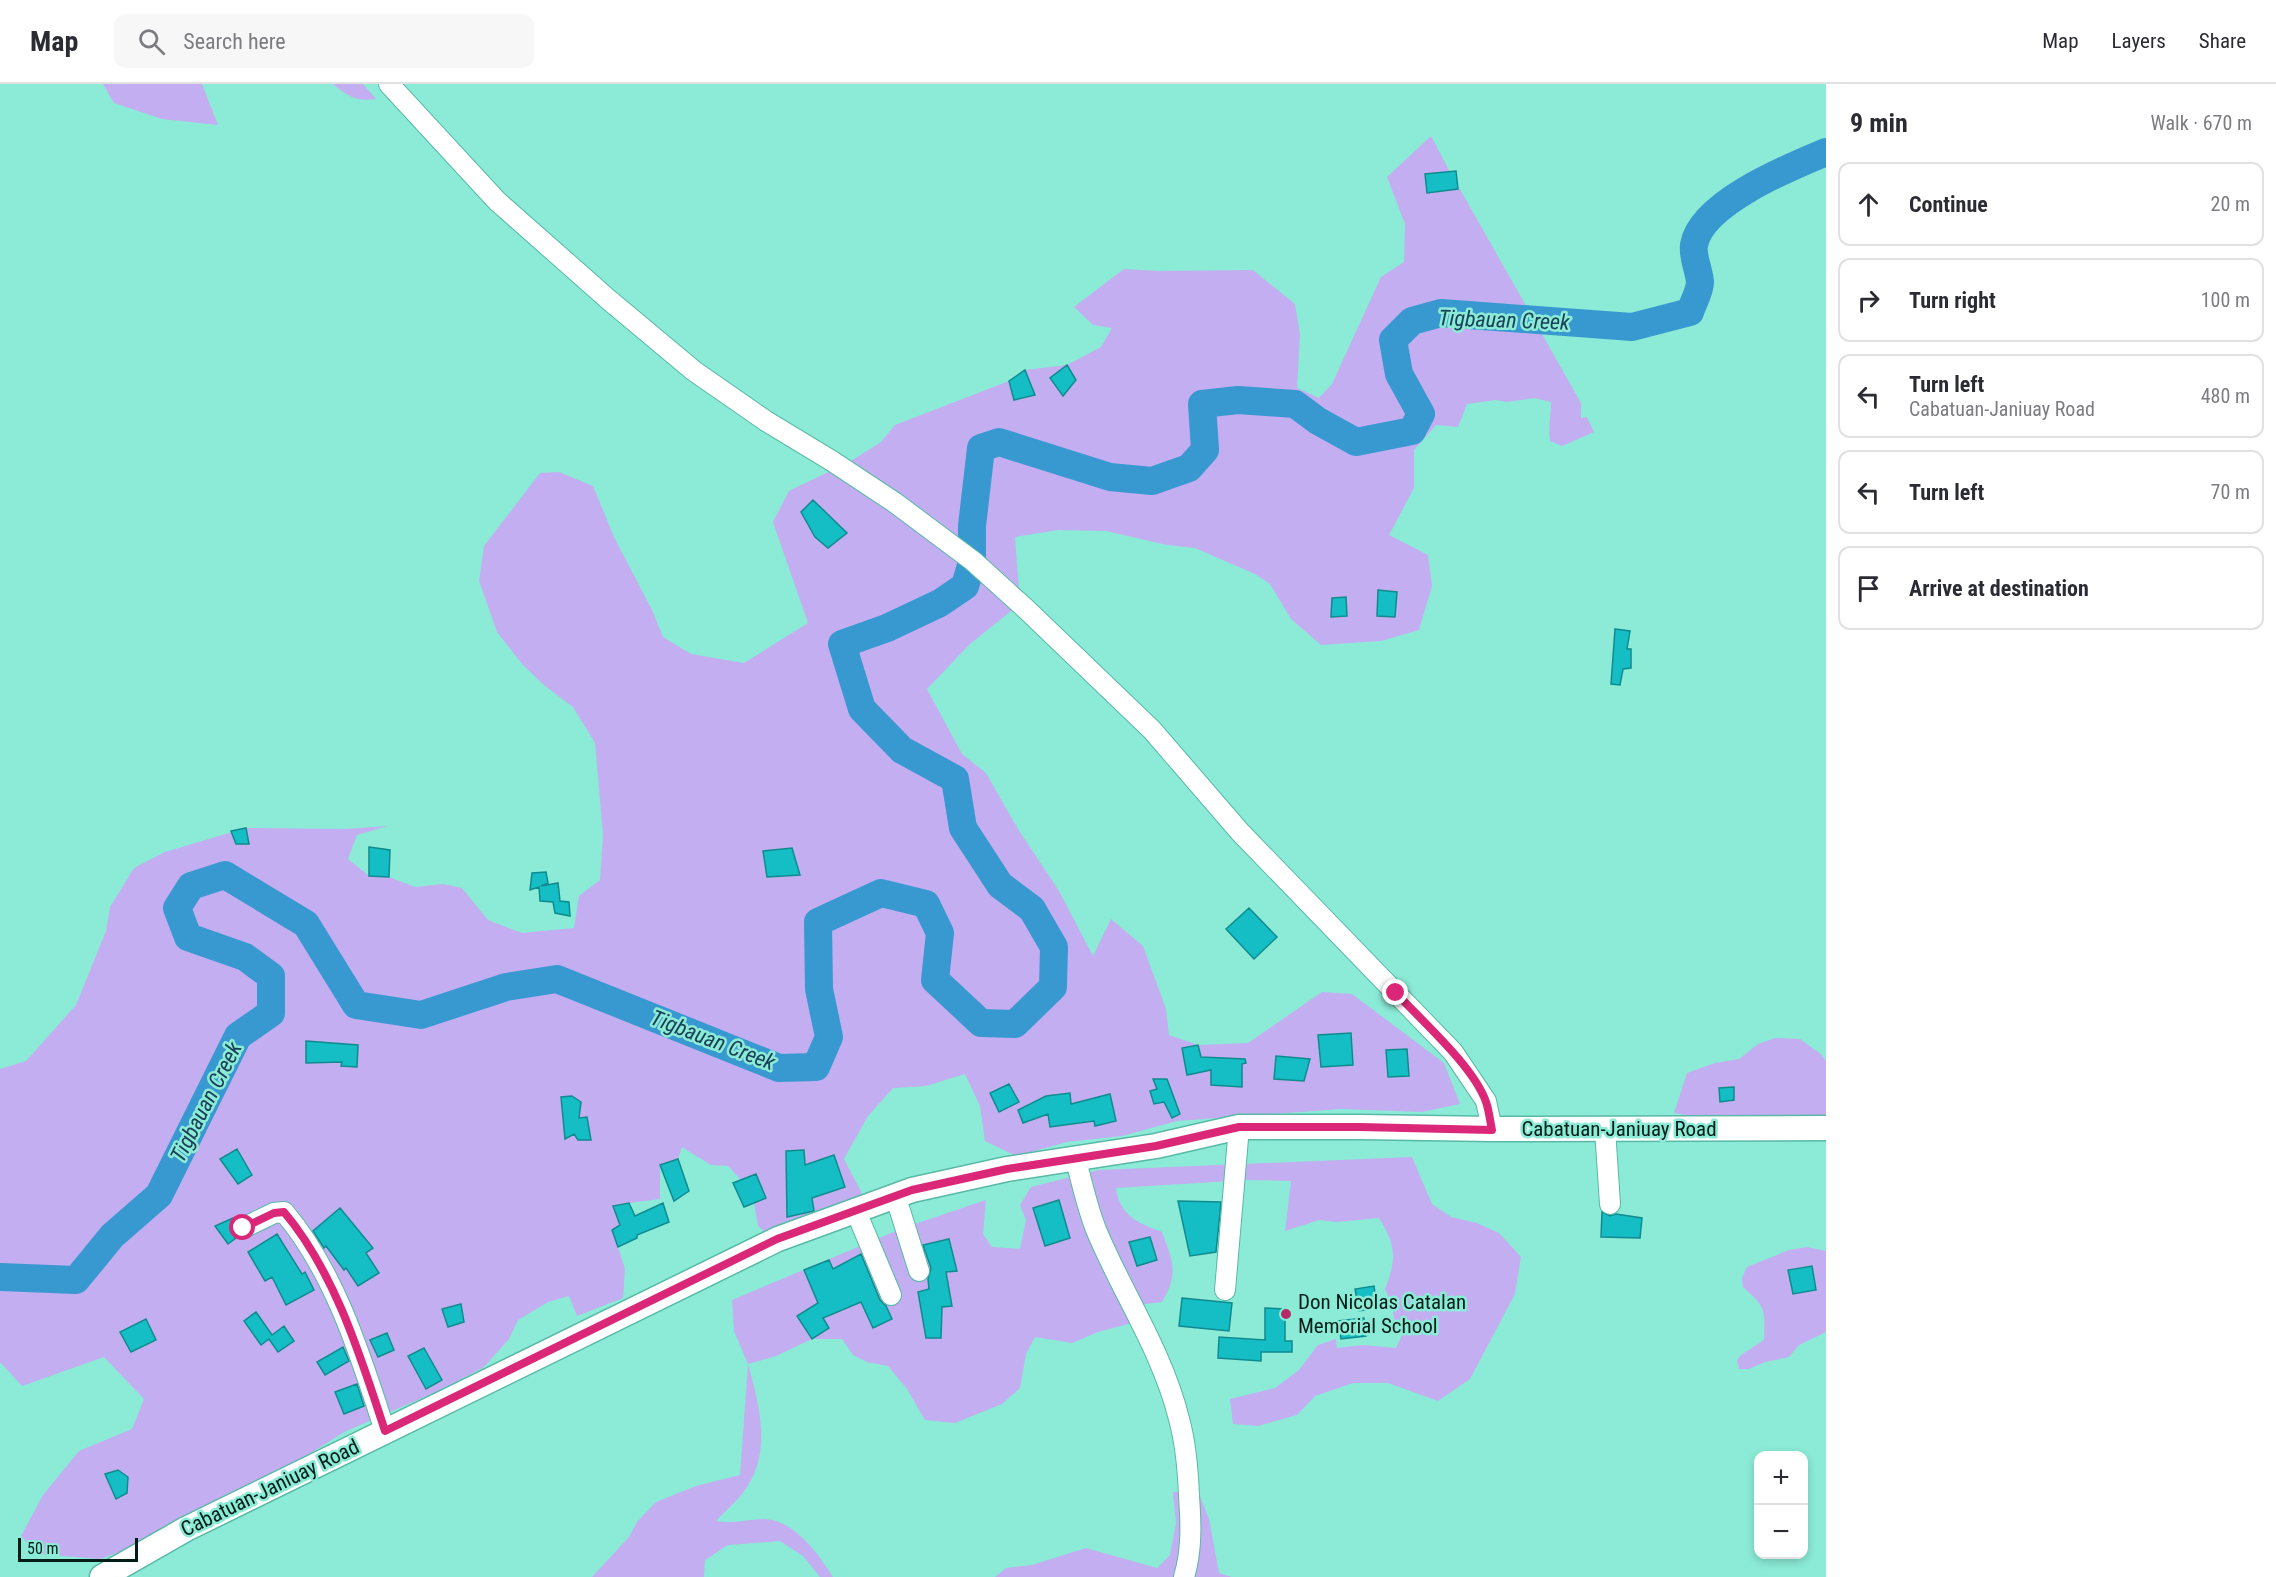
<!DOCTYPE html>
<meta charset="utf-8">
<style>
body{margin:0;font-family:"Roboto Condensed",sans-serif;background:#f7f7f7;color:#2b2b33}
.controls{position:absolute;right:18px;bottom:18px;display:grid;overflow:hidden;border-radius:12px;box-shadow:0 3px 9px #0003}
.controls button{width:54px;height:54px;display:grid;place-items:center;padding:0;border:0;border-bottom:2px solid #e1e1e2;background:#fff;color:#2b2b33;font:30px sans-serif}
.scale{position:absolute;left:18px;bottom:15px;width:120px;box-sizing:border-box;padding-left:6px;border:3px solid #001d17;border-top:0;font-size:16px;line-height:21px;white-space:nowrap;color:#001d17;-webkit-text-stroke:4px #8bebd6;paint-order:stroke}
.stop{position:absolute;width:18px;height:18px;margin:-14px;border:4px solid #db2777;border-radius:50%;background:#fff}
.stop.end{background:#db2777;border-color:#fff;box-shadow:0 2px 6px #0008}
.list{margin:0;padding:0;list-style:none}
h2{display:flex;justify-content:space-between;align-items:center;height:78px;margin:0;padding:0 24px;font-size:26px}
h2 small{font-size:20px;font-weight:400;color:#7c7c81}
.list li{display:grid;grid-template-columns:39px 1fr auto;gap:18px;align-items:center;box-sizing:border-box;height:84px;margin:0 12px 12px;padding:0 12px;border:2px solid #e1e1e2;border-radius:12px}
.list b{display:block;font-size:22px;white-space:nowrap}
.list p{margin:0;font-size:20px;white-space:nowrap;color:#7c7c81}
.list em{font-size:20px;font-style:normal;color:#7c7c81}
.icon{flex:none;width:33px;height:33px;fill:none;stroke:currentColor;stroke-width:2;stroke-linecap:round;stroke-linejoin:round}
.map{position:relative;flex:none;width:1826px;height:1493px;overflow:hidden}
header{display:flex;align-items:center;gap:36px;box-sizing:border-box;height:84px;padding:0 30px;background:#fff;border-bottom:2px solid #e1e1e2}
header strong{font-size:28px}
nav{display:flex;gap:33px;margin-inline-start:auto;font-size:21px}
.search{width:420px;height:54px;background:#f7f7f7;display:flex;align-items:center;gap:15px;box-sizing:border-box;padding:0 21px;border-radius:12px;color:#7c7c81;font-size:22px}
main{display:flex}
aside{flex:1;background:#fff}
.map>svg:first-child{display:block}
.green{fill:#c3aef1}
.lines{fill:none;stroke-linecap:round;stroke-linejoin:round}
.river{stroke:#3898d0;stroke-width:28}
.building{fill:#15bec4;stroke:#0f8b90;stroke-width:1.5}
.minor-casing{stroke:#58b9a6;stroke-width:22}
.major-casing{stroke:#58b9a6;stroke-width:27}
.minor{stroke:#fff;stroke-width:20}
.major{stroke:#fff;stroke-width:24}
.route{stroke:#db2777;stroke-width:8}
.poi-dot{fill:#b52b68;stroke:#8bebd6;stroke-width:2}
.labels{text-anchor:middle;dominant-baseline:central;stroke-width:5;stroke-linejoin:round;paint-order:stroke}
.street-label{font-size:21px;fill:#001d17;stroke:#8bebd6}
.poi-label{font-size:21px;fill:#001d17;stroke:#8bebd6;text-anchor:start}
.water-label{font-size:22px;font-style:italic;fill:#194058;stroke:#8bebd6}
</style>
<header>
<strong>Map</strong>
<div class="search"><svg class="icon" aria-label="search" viewBox="0 0 24 24"><circle cx="10" cy="10" r="6"/><path d="M15 15l6 6"/></svg>Search here</div>
<nav><a>Map</a><a>Layers</a><a>Share</a></nav>
</header>
<main>
<div class="map">
<svg width="1826" height="1493" viewBox="0 0 1826 1493">
<rect width="100%" height="100%" fill="#8bebd6"/>
<path class="green" d="M103,0H202L218,41L162,35L114,19Z
M333,0H363L376,15C357,18 347,12 333,0Z
M1431,52L1450,88L1425,90L1427,109L1457,105V100L1581,319V334L1587,333L1594,348L1562,362L1550,357C1548,343 1551,331 1551,318L1534,314L1506,318L1496,316L1467,320L1458,343L1436,341L1414,366V404L1389,451L1428,471L1432,502L1419,546L1381,557L1321,561L1291,535L1270,500L1255,490L1195,464L1167,461L1106,447L1059,446L1015,453L1020,520L970,560L927,605L962,670L986,689L1018,745L1059,807L1093,872L1111,835L1143,862L1166,925L1169,951L1198,961L1248,959L1322,908L1352,910L1444,979L1460,1020L1422,1028L1341,1025L1177,1037L1122,1052L1067,1058L1016,1072L985,1057L980,1022L965,990L926,1002L893,1004L868,1032L844,1075L869,1123L771,1153L758,1142L754,1119L766,1114L756,1090L741,1096L728,1082L711,1081L682,1063L678,1075L660,1081V1115L629,1119L637,1154L618,1163L625,1185L623,1214L577,1232L569,1212L548,1218L518,1236L509,1255L484,1283L438,1307L344,1348L254,1405L161,1453L100,1475L37,1470L21,1452L43,1411L79,1367L132,1345L144,1315L104,1273L22,1302L0,1278V985L26,977L76,921L106,847L110,823L134,784L165,768L246,744L345,745L388,742L357,751L348,775L369,792L389,793L415,803L443,800L462,804L488,836L522,849L574,844L579,812L600,796L603,751L595,659L573,623L545,602L522,580L497,548L479,497L484,462L540,389L559,388L593,402L614,453L652,526L663,553L691,570L744,579L808,539L773,438L789,407L851,377L881,358L895,341L1009,297L1025,286L1067,281L1101,263L1112,244L1093,241L1074,223L1124,185L1159,187L1253,186L1295,220L1300,250L1297,304L1319,314L1332,300L1381,193L1404,178L1405,140L1387,93Z
M1775,954L1800,955L1822,971L1826,977V1035L1704,1034L1674,1029L1687,989L1715,979L1739,975L1758,960Z
M1412,1073L1432,1120L1451,1133L1477,1139L1499,1149L1521,1173L1515,1210L1470,1295L1438,1317L1388,1299H1353L1315,1312L1297,1331L1258,1342L1233,1340L1230,1315L1275,1304L1299,1286L1318,1261L1336,1255L1337,1264L1363,1261L1396,1264L1403,1249L1395,1242L1392,1220L1385,1205C1397,1175 1396,1161 1379,1134L1337,1138L1319,1136L1285,1147L1291,1097L1247,1096L1116,1104C1120,1132 1138,1139 1162,1148C1173,1177 1179,1190 1162,1218L1145,1220L1132,1239L1098,1248L1072,1259L1035,1253L1026,1270L1020,1304L1002,1320L955,1339L925,1336L907,1305L888,1282L867,1278L853,1271L842,1255H812L776,1272L748,1280C760,1323 773,1372 742,1410C734,1420 724,1428 716,1437C732,1440 746,1436 762,1435C794,1435 818,1469 833,1493H820L803,1472L780,1457L728,1461L705,1476L704,1493H592L629,1453L637,1438L656,1418L696,1402L740,1391L748,1280L734,1247L732,1216L903,1144L986,1116L983,1150L992,1163L1020,1165L1026,1136L1020,1121L1031,1103L1099,1086Z
M1807,1163L1826,1167V1248L1799,1261L1789,1273L1765,1278L1749,1285H1739L1737,1276L1741,1271L1764,1256C1765,1224 1766,1224 1743,1203L1742,1194L1747,1183L1789,1166Z
M1198,1407L1209,1435L1219,1489L1232,1493H995L1006,1484L1032,1481L1086,1464L1157,1484L1170,1471L1176,1439L1173,1408Z"/>
<g class="lines">
<path class="river" d="M0,1193L76,1196L112,1152L159,1111L238,952L271,929V892L245,873L188,853L177,824L191,802L225,791L306,840L356,921L421,931L506,903L557,895L779,984L816,983L829,953L819,905L818,838L881,809L926,820L940,849L935,896L981,939L1015,940L1053,903L1054,863L1032,825L1000,801L963,744L955,695L902,666L862,625L842,560L887,544L940,519L965,502L972,478V442L981,364L999,358L1110,393L1152,397L1189,384L1205,366L1202,320L1238,316L1295,320L1318,337L1356,358L1412,347L1421,330L1399,290L1393,256L1412,237L1441,229L1632,243L1690,228C1693,219 1700,207 1700,198C1699,186 1692,172 1694,161C1701,119 1790,83 1826,68"/>
</g>
<path class="building" d="M1456,87L1458,105L1427,109L1425,90Z
M1067,281L1076,296L1063,312L1050,294Z
M1025,286L1035,311L1014,316L1009,297Z
M813,416L847,449L828,464L815,453L801,428Z
M1378,506L1397,508L1395,533L1377,532Z
M1346,513L1347,532L1331,533L1332,514Z
M1615,545L1630,547L1627,565H1631V584L1623,585L1620,601L1611,600Z
M246,744L249,760H236L231,747Z
M369,763L390,766L389,793L369,792Z
M792,764L800,791L767,793L763,767Z
M546,788L548,799L541,802L558,799L560,817L569,818L570,832L555,829L553,818L540,817L539,803L530,806L532,789Z
M1249,824L1277,853L1254,875L1226,845Z
M1351,949L1353,981L1321,983L1318,951Z
M306,957L358,961L357,983L341,982L342,978L306,979Z
M1198,961L1201,973L1245,975L1246,979L1242,980V1003L1211,1001V986L1187,991L1182,964Z
M1407,965L1409,992L1388,993L1386,966Z
M1276,972L1310,975L1304,997L1274,995Z
M1153,995H1167L1180,1030L1172,1034L1164,1018L1154,1020L1150,1007L1157,1005Z
M1009,1000L1019,1018L999,1028L990,1009Z
M1734,1003V1016L1720,1018L1719,1004Z
M1070,1009L1071,1020L1110,1010L1116,1037L1095,1042L1094,1037L1050,1043L1048,1030L1023,1039L1018,1026L1046,1012Z
M572,1012L581,1018L579,1034L587,1033L591,1056H578L574,1050L565,1055L561,1013Z
M237,1065L252,1091L238,1100L220,1075Z
M804,1066L805,1081L834,1071L845,1103L812,1114L814,1127L787,1133L786,1067Z
M678,1075L689,1107L674,1117L660,1081Z
M756,1090L766,1114L744,1123L733,1099Z
M1059,1116L1070,1154L1045,1162L1033,1124Z
M1178,1117L1221,1118L1216,1168L1190,1172Z
M629,1119L635,1132L663,1119L669,1138L637,1151V1154L618,1163L612,1146L620,1141L613,1122Z
M340,1124L373,1164L366,1169L379,1189L358,1202L346,1184L344,1186L326,1162L324,1164L313,1147Z
M1602,1128L1610,1132L1616,1130L1642,1134L1640,1154L1601,1153Z
M233,1134L234,1136L231,1144L236,1154L228,1160L215,1142Z
M277,1150L302,1190L305,1188L314,1206L286,1221L272,1193L265,1197L248,1168Z
M1150,1153L1157,1176L1137,1182L1129,1158Z
M949,1155L957,1187L946,1188L952,1222L942,1223L941,1254H926L918,1208L929,1205L928,1195L931,1184L923,1161Z
M861,1170L880,1216L886,1222L892,1235L873,1244L861,1218L823,1234L829,1244L812,1255L797,1232L818,1219L804,1186L829,1176L833,1185Z
M1812,1182L1816,1206L1793,1210L1788,1186Z
M1374,1202L1377,1224L1359,1227L1355,1205Z
M1182,1214L1232,1219L1229,1247L1179,1242Z
M461,1220L464,1238L448,1243L442,1225Z
M1265,1224L1285,1225V1257H1292V1268H1261V1277L1218,1274L1219,1253L1265,1256Z
M256,1228L272,1251L284,1242L294,1257L278,1268L269,1255L261,1261L244,1237Z
M1364,1234L1366,1252L1341,1255L1338,1237Z
M146,1235L156,1256L131,1268L120,1248Z
M387,1249L394,1266L378,1273L370,1256Z
M343,1263L349,1277L325,1291L317,1278Z
M424,1264L442,1296L426,1305L408,1272Z
M357,1300L364,1322L344,1330L335,1308Z
M118,1386L128,1393L127,1409L116,1415L105,1390Z"/>
<g class="lines">
<g class="minor-casing">
<path id="minor" d="M389,0L497,117L609,216L694,287L766,337L832,377L894,418L973,477L1026,525L1152,646L1240,748L1453,968L1486,1017L1492,1045
M1605,1045L1610,1120
M1075,1073C1082,1098 1087,1124 1097,1148C1123,1210 1163,1269 1179,1335C1186,1360 1188,1386 1189,1412C1191,1440 1192,1466 1184,1493
M895,1111L919,1187
M855,1125L891,1211
M243,1144L274,1129L284,1128C335,1188 361,1273 385,1347
M1225,1206L1239,1043"/>
</g>
<g class="major-casing">
<path id="major" d="M102,1493L186,1445L778,1155L912,1106L1007,1085L1156,1062L1239,1043H1360L1492,1045L1826,1044"/>
</g>
<use href="#minor" class="minor"/>
<use href="#major" class="major"/>
</g>
<g class="lines">
<path class="route" d="M243,1144L274,1129L284,1128C335,1188 361,1274 385,1347L777,1155L912,1106L1007,1085L1156,1062L1239,1043H1360L1492,1046C1490,1037 1489,1026 1486,1018C1474,983 1422,937 1396,909"/>
</g>
<circle class="poi-dot" cx="1286" cy="1230" r="6"/>
<g class="labels">
<g class="street-label">
<text x="1619" y="1045">Cabatuan-Janiuay Road</text>
<text transform="translate(270 1404) rotate(-26)">Cabatuan-Janiuay Road</text>
</g>
<g class="poi-label">
<text x="1298" y="1218">Don Nicolas Catalan<tspan x="1298" dy="24">Memorial School</tspan></text>
</g>
<g class="water-label">
<text transform="translate(1504 236) rotate(2)">Tigbauan Creek</text>
<text transform="translate(713 956) rotate(21)">Tigbauan Creek</text>
<text transform="translate(206 1018) rotate(-63)">Tigbauan Creek</text>
</g>
</g>
</svg>
<div class="controls">
<button>+</button>
<button>−</button>
</div>
<div class="scale">50 m</div>
<div class="stop" style="left:243px;top:1144px"></div>
<div class="stop end" style="left:1396px;top:909px"></div>
</div>
<aside>
<h2>9 min<small>Walk · 670 m</small></h2>
<ul class="list">
<li><svg class="icon" aria-label="ahead" viewBox="0 0 24 24"><path d="M12 20V5M6 11l6-6 6 6"/></svg><div><b>Continue</b></div><em>20 m</em></li>
<li><svg class="icon" aria-label="right" viewBox="0 0 24 24"><path d="M7 20v-9h11M14 6l5 5-5 5"/></svg><div><b>Turn right</b></div><em>100 m</em></li>
<li><svg class="icon" aria-label="left" viewBox="0 0 24 24"><path d="M17 20v-9H6M10 6l-5 5 5 5"/></svg><div><b>Turn left</b><p>Cabatuan-Janiuay Road</p></div><em>480 m</em></li>
<li><svg class="icon" aria-label="left" viewBox="0 0 24 24"><path d="M17 20v-9H6M10 6l-5 5 5 5"/></svg><div><b>Turn left</b></div><em>70 m</em></li>
<li><svg class="icon" aria-label="arrive" viewBox="0 0 24 24"><path d="M6 21V4h12l-3 4 3 4H6"/></svg><div><b>Arrive at destination</b></div></li>
</ul>
</aside>
</main>
